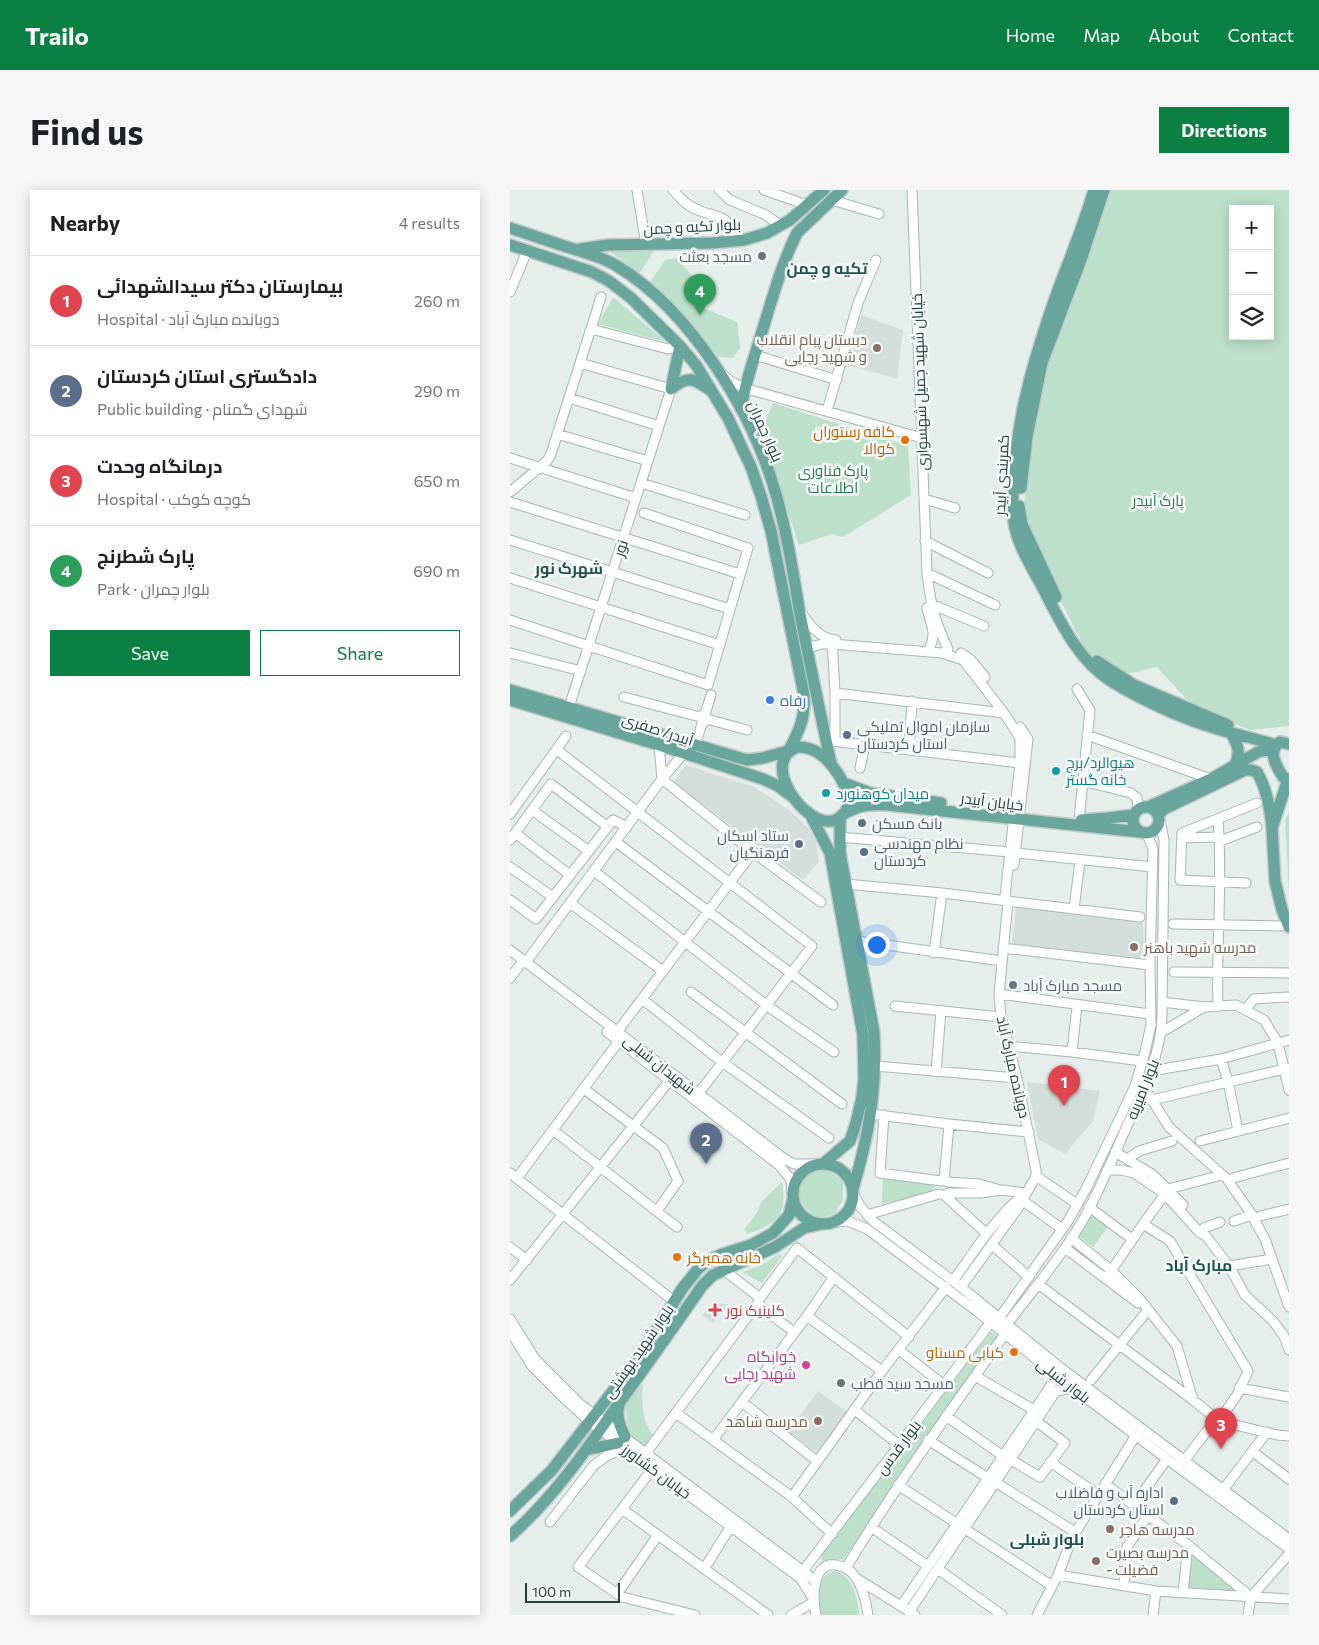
<!DOCTYPE html>
<meta charset="utf-8">
<style>
body{margin:0;font-family:Commissioner,Cairo,sans-serif;background:#f6f6f6;color:#202124}
.controls{position:absolute;right:15px;top:15px;display:grid;overflow:hidden;border-radius:0px;box-shadow:0 2px 12px #0003}
.controls button{width:45px;height:45px;display:grid;place-items:center;padding:0;border:0;border-bottom:1px solid #e0e0e0;background:#fff;color:#202124;font:25px sans-serif}
.scale{position:absolute;left:15px;bottom:12px;width:95px;box-sizing:border-box;padding-left:5px;border:2px solid #23413d;border-top:0;font-size:14px;line-height:18px;white-space:nowrap;color:#23413d;-webkit-text-stroke:4px #f5faf8;paint-order:stroke}
.you{position:absolute;left:366px;top:754px;width:18px;height:18px;margin:-12px;border:4px solid #fff;border-radius:50%;background:#1a73e8;box-shadow:0 0 0 8px #1a73e833}
.badge{display:grid;place-items:center;width:32px;height:32px;border-radius:50%;background:#0b8043;color:#fff;font-size:16px;font-weight:700}
.pin{position:absolute;translate:-50% -41px;filter:drop-shadow(0 1px 2px #0008)}
.pin::after{content:'';position:absolute;top:26px;width:18px;height:15px;background:inherit;clip-path:polygon(0 0,100% 0,50% 100%)}
.list{margin:0;padding:0;list-style:none}
h2{display:flex;justify-content:space-between;align-items:center;height:65px;margin:0;padding:0 20px;font-size:21px}
h2 small{font-size:16px;font-weight:400;color:#757577}
.list li{display:grid;grid-template-columns:32px 1fr auto;gap:15px;align-items:center;box-sizing:border-box;height:90px;padding:0 20px;border-top:1px solid #e0e0e0}
.list b{display:block;font-size:19px;white-space:nowrap}
.list p{margin:0;font-size:16px;white-space:nowrap;color:#757577}
.list em{font-size:16px;font-style:normal;color:#757577}
.actions{display:flex;gap:10px;padding:15px 20px}
.actions a{flex:1;padding:11px 0;border:1px solid #0b8043;border-radius:0px;text-align:center;font-size:18px;color:#0b8043}
.actions .main{background:#0b8043;color:#fff}
.icon{flex:none;width:28px;height:28px;fill:none;stroke:currentColor;stroke-width:2;stroke-linecap:round;stroke-linejoin:round}
.map{position:relative;flex:none;width:779px;height:1425px;overflow:hidden;border-radius:0px}
header{display:flex;align-items:center;gap:30px;box-sizing:border-box;height:70px;padding:0 25px;background:#0b8043;color:#fff}
header strong{font-size:24px}
nav{display:flex;gap:28px;margin-inline-start:auto;font-size:18px}
.intro{display:flex;align-items:center;justify-content:space-between;box-sizing:border-box;height:120px;padding:0 30px}
h1{margin:0;font-size:35px}
.button{padding:12px 22px;border-radius:0px;background:#0b8043;color:#fff;font-size:18px;font-weight:700}
main{display:flex;gap:30px;padding:0 30px}
aside{flex:1;background:#fff;border-radius:0px;box-shadow:0 2px 12px #0003}
.map>svg:first-child{display:block}
.built{fill:#d3deda}
.green{fill:#bde0ca;fill-rule:evenodd}
.lines{fill:none;stroke-linecap:round;stroke-linejoin:round}
.minor-casing{stroke:#a7b7b3;stroke-width:11}
.major-casing{stroke:#c1cac9;stroke-width:14}
.minor{stroke:#fff;stroke-width:9}
.major{stroke:#68a59d;stroke-width:11}
.worship-dot{fill:#6b7280;stroke:#f5faf8;stroke-width:2}
.education-dot{fill:#8d6e63;stroke:#f5faf8;stroke-width:2}
.food-dot{fill:#e8710a;stroke:#f5faf8;stroke-width:2}
.shop-dot{fill:#3f7fe0;stroke:#f5faf8;stroke-width:2}
.service-dot{fill:#5c6f8a;stroke:#f5faf8;stroke-width:2}
.culture-dot{fill:#0f9aa8;stroke:#f5faf8;stroke-width:2}
.health-dot{fill:#e0444e;stroke:#f5faf8;stroke-width:2}
.hotel-dot{fill:#d1479c;stroke:#f5faf8;stroke-width:2}
.labels{text-anchor:middle;dominant-baseline:central;stroke-width:5;stroke-linejoin:round;paint-order:stroke}
.street-label{font-size:15px;fill:#23413d;stroke:#f5faf8}
.worship-label{font-size:15px;fill:#5b616d;stroke:#f5faf8;text-anchor:start}
.education-label{font-size:15px;fill:#785e54;stroke:#f5faf8;text-anchor:start}
.food-label{font-size:15px;fill:#c56008;stroke:#f5faf8;text-anchor:end}
.park-label{font-size:15px;fill:#2b7a53;stroke:#f5faf8}
.shop-label{font-size:15px;fill:#366cbe;stroke:#f5faf8;text-anchor:start}
.service-label{font-size:15px;fill:#4e5e75;stroke:#f5faf8;text-anchor:start}
.culture-label{font-size:15px;fill:#0d838f;stroke:#f5faf8;text-anchor:start}
.health-label{font-size:15px;fill:#be3a42;stroke:#f5faf8;text-anchor:start}
.hotel-label{font-size:15px;fill:#b23c85;stroke:#f5faf8;text-anchor:end}
.neighbourhood-label{font-size:16px;font-weight:bold;fill:#1d544d;stroke:#f5faf8}
</style>
<header>
<strong>Trailo</strong>
<nav><a>Home</a><a>Map</a><a>About</a><a>Contact</a></nav>
</header>
<div class="intro"><h1>Find us</h1><a class="button">Directions</a></div>
<main>
<aside>
<h2>Nearby<small>4 results</small></h2>
<ul class="list">
<li><span class="badge" style="background:#e0444e">1</span><div><b>بیمارستان دکتر سیدالشهدائی</b><p>Hospital · دوبانده مبارک آباد</p></div><em>260 m</em></li>
<li><span class="badge" style="background:#5c6f8a">2</span><div><b>دادگستری استان کردستان</b><p>Public building · شهدای گمنام</p></div><em>290 m</em></li>
<li><span class="badge" style="background:#e0444e">3</span><div><b>درمانگاه وحدت</b><p>Hospital · کوچه کوکب</p></div><em>650 m</em></li>
<li><span class="badge" style="background:#2e9e5b">4</span><div><b>پارک شطرنج</b><p>Park · بلوار چمران</p></div><em>690 m</em></li>
</ul>
<div class="actions"><a class="main">Save</a><a>Share</a></div>
</aside>
<div class="map">
<svg width="779" height="1425" viewBox="0 0 779 1425">
<rect width="100%" height="100%" fill="#e5eeeb"/>
<path class="built" d="M351,125L393,140L387,189L338,175Z
M176,575L244,597L279,620L298,638L306,652L309,672L293,690L163,592Z
M506,717L633,733L634,767L631,770L502,755Z
M517,892L590,901L583,931L555,964L528,949Z
M204,1111L218,1115L203,1133L192,1125Z
M308,1201L337,1222L308,1261H305L278,1241Z"/>
<path class="green" d="M590,0H779V536L742,540L689,523L647,477L616,484L576,461L535,380L512,326L536,166ZM723,19H760V146H723Z
M98,60L144,61L129,84Z
M167,68L188,93L193,118L227,132L230,158L223,168L209,167L140,92L155,70Z
M103,107L156,152L88,134Z
M263,213L398,256L401,305L333,347L322,344L289,355L251,243Z
M779,622V704L775,631Z
M316,980L333,990V1010L324,1024C319,1025 314,1027 309,1027C303,1026 300,1023 296,1019C282,1008 288,987 305,982C308,981 313,981 316,980Z
M373,986L424,993L423,1002L372,1014Z
M272,992C278,1025 266,1034 238,1044L234,1040L248,1021L251,1012Z
M583,1024L599,1035L583,1057L568,1046Z
M269,1064L272,1066L252,1093L232,1082L252,1075Z
M481,1142L490,1147L334,1369L312,1371V1363Z
M133,1194C131,1211 132,1231 143,1245L134,1256L119,1245L115,1212Z
M678,1362L727,1401L674,1397Z
M325,1381C342,1385 349,1409 349,1425H311C307,1409 305,1385 325,1381Z"/>
<g class="lines">
<g class="minor-casing">
<path id="minor" d="M127,0L136,55
M163,0C170,8 177,16 188,20C207,28 222,24 224,51
M209,0L220,10L256,25L270,35
M254,0L297,15
M402,0L417,383C420,412 425,432 438,459
M322,10L369,24
M0,102L17,61
M81,139L158,159L170,156
M245,165L327,190
M213,185L220,191L234,198L412,248
M59,208L149,236
M317,221L348,113L366,70
M47,244L138,271
M0,268L126,308
M131,293L235,325
M0,302L37,271L41,264L91,107
M414,309L445,318
M0,312L230,384
M0,350L220,419
M415,351L478,383
M417,383L485,415
M0,388L210,455
M421,414L474,436
M417,418C420,433 427,442 420,457
M291,422C300,436 309,448 326,450
M0,430L198,495L238,358L134,323
M322,449L325,503V551
M297,458L312,454H322L432,463L453,470L494,523L510,548V573L495,706L498,712L489,804L491,827L507,888L526,980V986L508,1018L451,1097
M0,463L71,481
M451,463L461,470L475,487
M567,499L580,520L569,630
M325,503L494,523
M114,507L190,527
M59,517L161,199L70,173
M192,525L191,529L193,531H196L197,528L195,524L201,505
M197,529L237,540
M577,545L701,589
M322,551L510,573
M149,555L152,589
M185,555L193,531
M47,560L302,756L188,904
M399,560L402,511
M350,578L355,555
M152,589L243,662L311,712
M573,591L621,603L627,608L628,620
M22,620L79,661
M0,624L56,546
M5,643L60,685
M329,647L500,662
M672,648L709,647
M0,650L41,594L98,637
M710,651L747,637
M106,652L323,815
M506,663L643,677
M504,675L518,549L510,537
M0,677L43,707
M84,681L256,815L324,862
M736,693L670,690L672,643L747,613
M336,694L432,703L630,727
M0,710L26,729L103,630L117,637
M60,713L153,781
M564,719L570,671
M663,734L770,736
M347,751L492,771
M493,758L640,775
M0,760L276,970L284,974H305
M424,763L432,703
M16,772L152,589L174,563
M664,782L779,783
M0,788L10,775
M181,802L332,914
M489,804L640,824
M132,809L212,872L319,948
M652,812L694,817
M385,816L491,827
M708,816C706,754 713,691 708,629
M735,820L744,809L779,807
M97,842L270,976L281,990L282,1000
M107,842L243,662
M652,842L694,817L726,815L754,830L768,853L779,900
M498,856L562,862L632,871
M562,862L567,816
M711,869L718,891L728,941
M365,876L507,888
M641,881L711,869L779,850
M426,882L431,821
M632,898L635,899L659,937L717,989L740,1022L755,1049L779,1117
M74,899L153,958L168,991L147,1021
M646,909L779,878
M361,924L439,934L519,942
M374,925L370,983L431,991
M43,940L167,1037
M690,951L779,928
M605,962L642,984L673,1015
M617,969L629,961L662,951
M597,980H611L624,983L655,1004L689,1042L696,1046L719,1076L735,1105L763,1131L774,1146L779,1160
M0,983L165,1112
M526,986L567,1014
M7,988L109,851
M723,988L779,973
M434,991L439,934
M438,992L469,994L487,999
M658,999L712,985
M438,1003H470L492,1000L515,1003
M344,1004L350,1016L363,1031L451,1097L551,1178L779,1349
M434,1005L477,1044
M512,1010L552,1039
M579,1017L622,1049
M357,1025L429,1004
M750,1026L779,1019
M724,1031L742,1025
M324,1032L338,1031L357,1039L468,1122L546,1185L657,1269L779,1359
M633,1034L660,1051L738,1181L727,1205L709,1231
M694,1038L710,1032
M561,1048L601,1080L629,1108L667,1156L683,1210L709,1231L767,1245L779,1246
M482,1055L519,1087
M0,1057L17,1070
M555,1058L628,1113
M719,1076L756,1070
M599,1084L633,1034L655,1004
M0,1090L160,890
M443,1091C464,1062 485,1028 513,1005
M528,1094L683,1210
M250,1108L287,1058L399,1147
M247,1114L284,1142
M297,1126L372,1181
M490,1127L558,1031L577,997L625,896L635,862L641,835L640,775L643,659L637,644
M0,1129L25,1169L70,1214L293,1381L306,1392
M498,1133C522,1101 549,1070 570,1035C589,1004 602,969 617,936C634,900 651,865 652,825L654,650L650,631
M0,1141L22,1176L57,1211L79,1231L291,1389L304,1410
M389,1160L434,1195
M465,1186L524,1220
M581,1190L638,1120
M729,1198L779,1207
M232,1212L307,1271
M345,1220L389,1255
M166,1223L282,1307L322,1344
M436,1226L493,1266
M203,1250L297,1126L323,1088
M418,1250L478,1288
M743,1262L779,1289
M136,1263L247,1114L250,1108L219,1084
M501,1270L530,1287L555,1253L526,1231
M674,1271L706,1229
M540,1272L589,1305
M143,1278L68,1377L112,1407L185,1425
M485,1292L565,1342
M595,1294L678,1355L741,1407
M388,1295L542,1396
M713,1300L757,1242
M282,1307L372,1181L436,1097
M624,1315L657,1269
M112,1319L258,1425
M40,1332L84,1275L98,1265L116,1258
M361,1337L418,1376
M336,1378C385,1297 440,1221 495,1144
M194,1379L221,1336
M429,1380L492,1425
M293,1381L389,1255L481,1132
M548,1385L646,1401L779,1409
M346,1388L405,1425
M614,1396L617,1357L638,1325
M673,1403L678,1355
M107,1404L148,1345
M741,1407L779,1364
M391,1416L538,1200L546,1185
M399,1422L546,1201L564,1198
M281,1425L304,1412
M306,1425C303,1410 301,1371 326,1375C331,1376 337,1378 341,1382C352,1392 356,1411 358,1425
M527,1425L548,1385L562,1348L626,1245
M643,1425L646,1401
M738,1425L741,1407"/>
</g>
<g class="major-casing">
<path id="major" d="M584,0C574,34 561,66 548,100C527,159 507,223 504,287C503,302 501,317 504,332C507,357 527,385 538,408C554,439 571,472 601,491C634,511 671,528 708,539C727,545 747,549 766,555
M0,38C18,44 36,50 54,56C72,62 91,66 107,76C180,120 242,221 265,301C277,341 283,383 290,424C300,474 310,523 321,573
M0,55L82,82L99,91L121,108L170,156L186,175L218,228L241,277L251,306L261,341L294,505C295,529 290,539 279,560
M70,59L98,55L202,53L234,50L257,43L280,30L314,0
M161,199C178,185 183,188 200,200
M161,199L170,156
M231,219C235,193 244,169 251,145C262,110 271,75 287,43L332,0
M511,298L517,247L532,173L572,67L594,0
M509,316L512,334L546,407
M587,471L624,495L718,535
M0,500L237,570L253,568L278,561
M0,510L149,555L253,589L268,596L283,607
M721,543C728,555 731,562 725,575
M288,557C296,557 303,559 310,564C326,575 355,618 325,630C296,641 247,570 288,557Z
M778,589L762,638L765,691L772,720L779,737
M778,589L773,587C766,576 757,561 770,552L779,554
M334,593L360,603L431,613
M623 630a13 13 0 1 1 26 0a13 13 0 1 1-26 0Z
M638,617L701,589L748,562L764,558
M300,624L320,663L353,845L354,889L352,907L346,933L340,951L314,973
M333,624C350,615 358,614 377,615L630,642
M649,624L654,619L735,580H741L747,582C757,600 760,618 762,638
M330,627V663L364,842C367,900 359,944 343,999
M571,630L598,628L624,625
M283 1004a30 30 0 1 1 60 0a30 30 0 1 1-60 0Z
M109,1215C106,1227 110,1236 115,1247
M76,1260L108,1253
M0,1321L42,1280L130,1166L172,1099L188,1079L197,1071L210,1065L241,1055L263,1043L279,1025L283,1009
M0,1346C41,1310 73,1265 104,1220C134,1179 163,1138 192,1096L203,1085L265,1057L294,1038L311,1034"/>
</g>
<use href="#minor" class="minor"/>
<use href="#major" class="major"/>
</g>
<g class="worship-dot">
<circle cx="252" cy="66" r="5"/>
<circle cx="503" cy="795" r="5"/>
<circle cx="331" cy="1193" r="5"/>
</g>
<g class="education-dot">
<circle cx="367" cy="158" r="5"/>
<circle cx="624" cy="757" r="5"/>
<circle cx="308" cy="1231" r="5"/>
<circle cx="600" cy="1339" r="5"/>
<circle cx="586" cy="1371" r="5"/>
</g>
<g class="food-dot">
<circle cx="395" cy="250" r="5"/>
<circle cx="167" cy="1067" r="5"/>
<circle cx="504" cy="1162" r="5"/>
</g>
<circle class="shop-dot" cx="260" cy="510" r="5"/>
<g class="service-dot">
<circle cx="337" cy="545" r="5"/>
<circle cx="352" cy="633" r="5"/>
<circle cx="289" cy="654" r="5"/>
<circle cx="354" cy="662" r="5"/>
<circle cx="664" cy="1311" r="5"/>
</g>
<g class="culture-dot">
<circle cx="546" cy="581" r="5"/>
<circle cx="316" cy="603" r="5"/>
</g>
<path class="health-dot" d="M202.5 1112.5h5v5h5v5h-5v5h-5v-5h-5v-5h5z"/>
<circle class="hotel-dot" cx="296" cy="1175" r="5"/>
<g class="labels">
<g class="street-label">
<text transform="translate(182 36) rotate(-3)">بلوار تکیه و چمن</text>
<text transform="translate(409 192) rotate(-92)">خیابان شهید جمیل شهسواری</text>
<text transform="translate(256 241) rotate(66)">بلوار چمران</text>
<text transform="translate(491 285) rotate(-87)">کمربندی آبیدر</text>
<text transform="translate(110 358) rotate(-72)">نور</text>
<text transform="translate(148 539) rotate(18)">آبیدر/ صفری</text>
<text transform="translate(482 611) rotate(7)">خیابان آبیدر</text>
<text transform="translate(150 874) rotate(38)">شهیدان شبلی</text>
<text transform="translate(504 877) rotate(77)">دوبانده مبارک آباد</text>
<text transform="translate(632 899) rotate(-68)">بلوار امیریه</text>
<text transform="translate(128 1161) rotate(-55)">بلوار شهید بهشتی</text>
<text transform="translate(554 1190) rotate(38)">بلوار شبلی</text>
<text transform="translate(388 1257) rotate(-53)">بلوار قدس</text>
<text transform="translate(147 1281) rotate(36)">خیابان کشاورز</text>
</g>
<g class="worship-label">
<text x="242" y="66" text-anchor="end">مسجد بعثت</text>
<text x="513" y="795">مسجد مبارک آباد</text>
<text x="341" y="1193">مسجد سید قطب</text>
</g>
<g class="education-label">
<text x="357" y="149" text-anchor="end">دبستان پبام انقلاب<tspan x="357" dy="17">و شهید رجایی</tspan></text>
<text x="634" y="757">مدرسه شهید باهنر</text>
<text x="298" y="1231" text-anchor="end">مدرسه شاهد</text>
<text x="610" y="1339">مدرسه هاجر</text>
<text x="596" y="1362">مدرسه بصیرت<tspan x="596" dy="17">- فضیلت</tspan></text>
</g>
<g class="food-label">
<text x="385" y="241">کافه رستوران<tspan x="385" dy="17">کوالا</tspan></text>
<text x="177" y="1067" text-anchor="start">خانه همبرگر</text>
<text x="494" y="1162">کبابی مسناو</text>
</g>
<g class="park-label">
<text x="323" y="280">پارک فناوری<tspan x="323" dy="17">اطلاعات</tspan></text>
<text x="648" y="310">پارک آبیدر</text>
</g>
<g class="shop-label">
<text x="270" y="510">رفاه</text>
</g>
<g class="service-label">
<text x="347" y="536">سازمان اموال تملیکی<tspan x="347" dy="17">استان کردستان</tspan></text>
<text x="362" y="633">بانک مسکن</text>
<text x="279" y="645" text-anchor="end">ستاد اسکان<tspan x="279" dy="17">فرهنگیان</tspan></text>
<text x="364" y="653">نظام مهندسی<tspan x="364" dy="17">کردستان</tspan></text>
<text x="654" y="1302" text-anchor="end">اداره آب و فاضلاب<tspan x="654" dy="17">استان کردستان</tspan></text>
</g>
<g class="culture-label">
<text x="556" y="572">هیوالرد/برج<tspan x="556" dy="17">خانه گستر</tspan></text>
<text x="326" y="603">میدان کوهنورد</text>
</g>
<g class="health-label">
<text x="216" y="1120">کلینیک نور</text>
</g>
<g class="hotel-label">
<text x="286" y="1166">خوابگاه<tspan x="286" dy="17">شهید رجایی</tspan></text>
</g>
<g class="neighbourhood-label">
<text x="317" y="77">تکیه و چمن</text>
<text x="59" y="377">شهرک نور</text>
<text x="689" y="1074">مبارک آباد</text>
<text x="537" y="1348">بلوار شبلی</text>
</g>
</g>
</svg>
<div class="controls">
<button>+</button>
<button>−</button>
<button><svg class="icon" aria-label="layers" viewBox="0 0 24 24"><path d="M12 4l9 5-9 5-9-5zM3 14l9 5 9-5"/></svg></button>
</div>
<div class="scale">100 m</div>
<div class="you"></div>
<div class="pin badge" style="left:554px;top:916px;background:#e0444e">1</div>
<div class="pin badge" style="left:196px;top:974px;background:#5c6f8a">2</div>
<div class="pin badge" style="left:711px;top:1259px;background:#e0444e">3</div>
<div class="pin badge" style="left:190px;top:125px;background:#2e9e5b">4</div>
</div>
</main>
